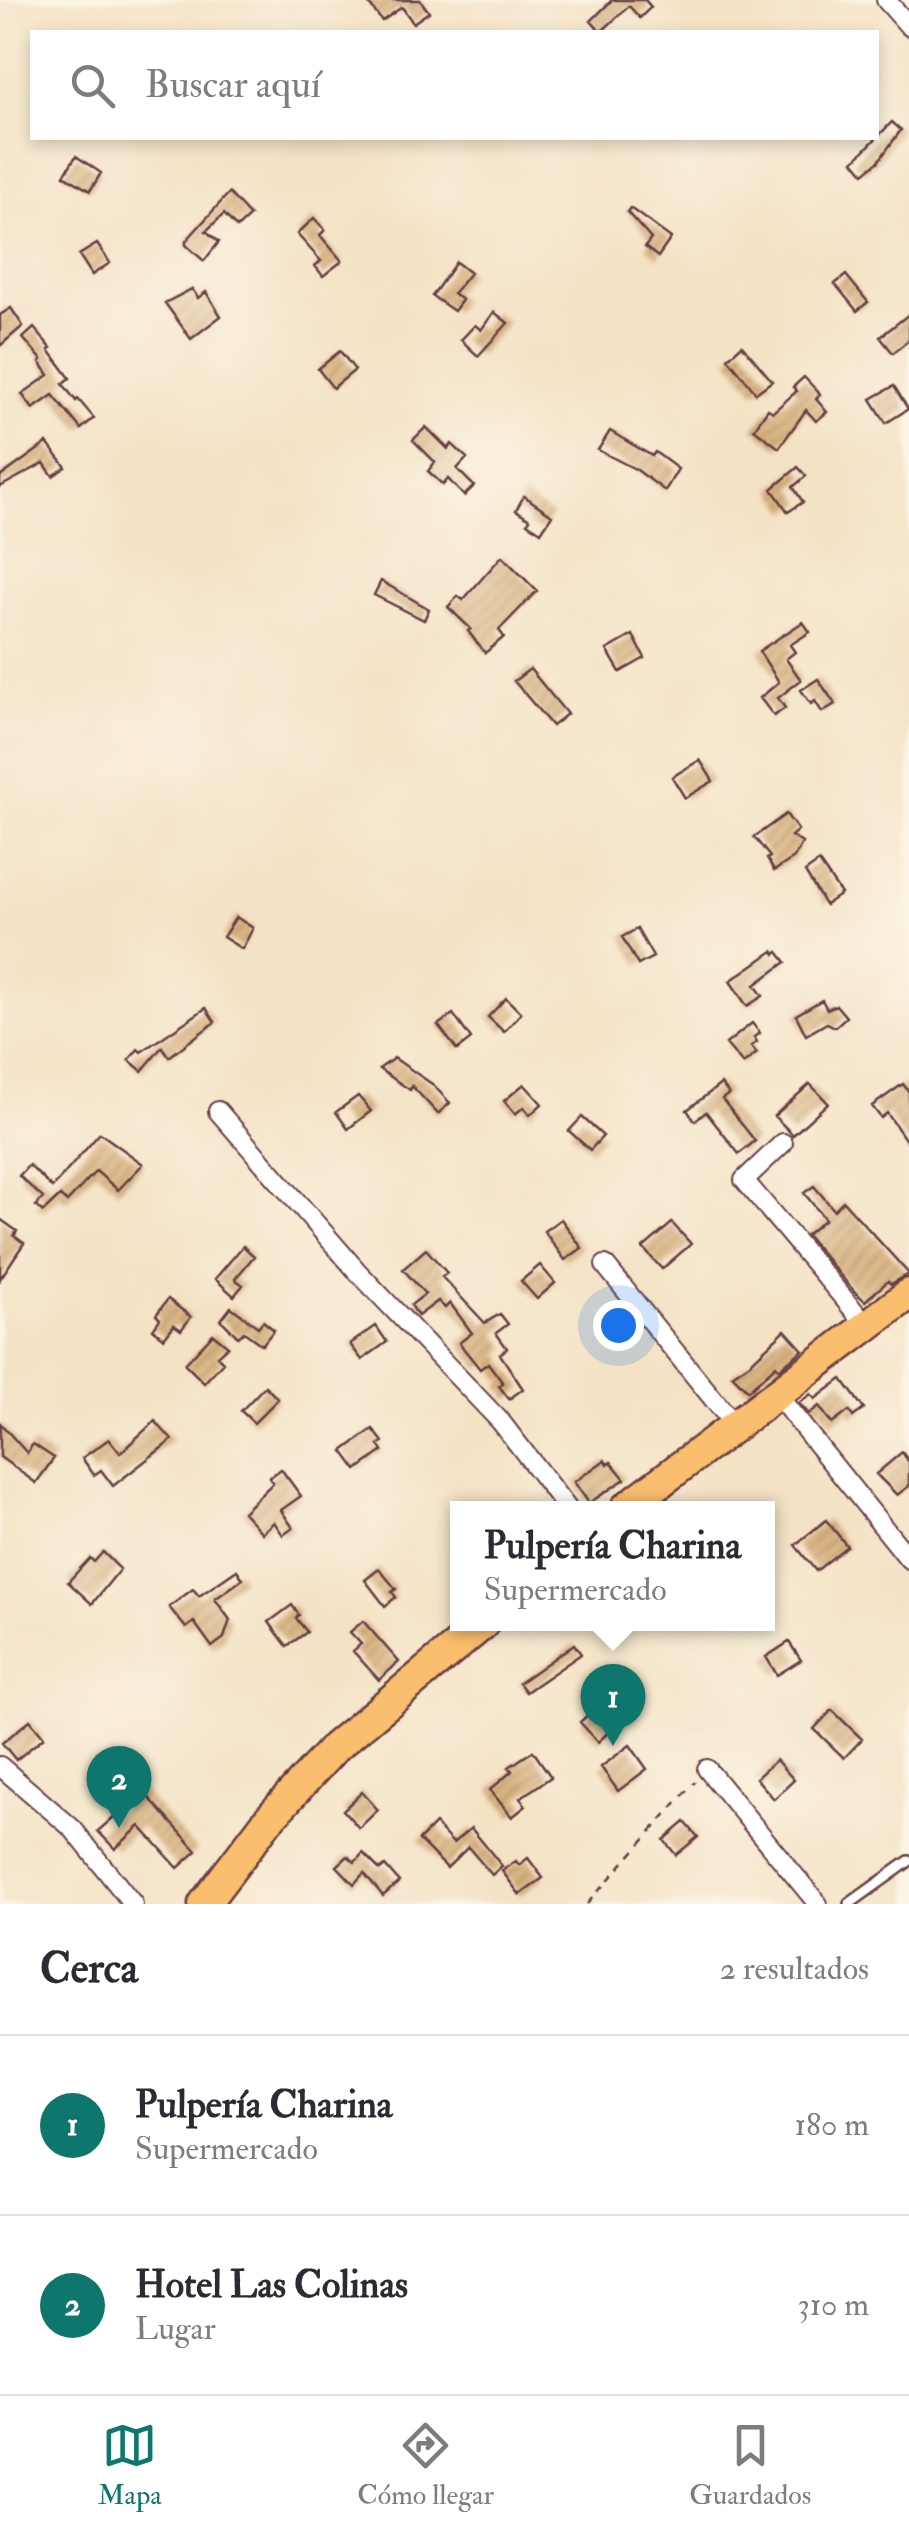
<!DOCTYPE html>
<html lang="es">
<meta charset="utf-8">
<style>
body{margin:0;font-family:"IM FELL Double Pica",serif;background:#f2f2f3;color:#2b2b33}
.you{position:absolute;left:618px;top:1325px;width:35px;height:35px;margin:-25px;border:8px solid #fff;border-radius:50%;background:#1a73e8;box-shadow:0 0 0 15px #1a73e833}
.badge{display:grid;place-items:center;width:65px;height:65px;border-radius:50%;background:#0f766e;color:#fff;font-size:32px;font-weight:700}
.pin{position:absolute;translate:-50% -82px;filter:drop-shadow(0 2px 5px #0008)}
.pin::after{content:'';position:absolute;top:52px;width:35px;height:30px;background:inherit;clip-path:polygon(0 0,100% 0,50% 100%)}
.popup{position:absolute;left:450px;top:1501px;width:325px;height:130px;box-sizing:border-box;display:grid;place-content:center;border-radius:0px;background:#fff;filter:drop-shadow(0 2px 8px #0005);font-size:32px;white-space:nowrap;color:#7c7c81}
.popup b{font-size:38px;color:#2b2b33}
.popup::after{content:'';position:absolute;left:50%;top:100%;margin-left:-20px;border:20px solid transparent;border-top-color:#fff}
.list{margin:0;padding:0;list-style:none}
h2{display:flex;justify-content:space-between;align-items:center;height:130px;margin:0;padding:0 40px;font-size:42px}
h2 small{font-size:32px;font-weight:400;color:#7c7c81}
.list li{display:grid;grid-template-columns:65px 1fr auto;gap:30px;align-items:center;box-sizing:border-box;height:180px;padding:0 40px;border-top:2px solid #e1e1e2}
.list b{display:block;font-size:38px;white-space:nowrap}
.list p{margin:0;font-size:32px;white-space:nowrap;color:#7c7c81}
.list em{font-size:32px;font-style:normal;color:#7c7c81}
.icon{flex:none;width:55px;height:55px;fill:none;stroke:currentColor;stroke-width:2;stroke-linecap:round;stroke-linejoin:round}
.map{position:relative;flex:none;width:909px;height:1904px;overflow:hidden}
.search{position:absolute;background:#fff;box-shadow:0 5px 15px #0003;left:30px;right:30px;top:30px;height:110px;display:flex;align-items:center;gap:25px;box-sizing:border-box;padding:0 35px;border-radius:0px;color:#7c7c81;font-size:38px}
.sheet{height:490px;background:#fff}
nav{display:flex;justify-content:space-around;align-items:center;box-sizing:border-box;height:140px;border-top:2px solid #e1e1e2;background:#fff;font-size:28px;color:#7c7c81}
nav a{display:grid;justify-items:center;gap:5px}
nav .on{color:#0f766e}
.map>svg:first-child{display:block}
.building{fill:url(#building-hatch)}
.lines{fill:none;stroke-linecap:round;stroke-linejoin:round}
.lane-casing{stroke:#643c42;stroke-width:14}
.street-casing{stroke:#643c42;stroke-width:22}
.highway-casing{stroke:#643c42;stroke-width:35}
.path{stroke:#643c42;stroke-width:2.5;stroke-dasharray:8 8;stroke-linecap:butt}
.lane{stroke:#fff;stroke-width:9}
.street{stroke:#fff;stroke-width:18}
.highway{stroke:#fabe6e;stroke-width:30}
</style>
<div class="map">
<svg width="909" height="1904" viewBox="0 0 909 1904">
<defs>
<pattern id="building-hatch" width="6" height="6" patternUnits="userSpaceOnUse" patternTransform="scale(2.5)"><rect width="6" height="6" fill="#d9b482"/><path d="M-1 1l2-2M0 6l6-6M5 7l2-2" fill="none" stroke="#bc9a70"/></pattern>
</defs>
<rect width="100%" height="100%" fill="#fcf5e5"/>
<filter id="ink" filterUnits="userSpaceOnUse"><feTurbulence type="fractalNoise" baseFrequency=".01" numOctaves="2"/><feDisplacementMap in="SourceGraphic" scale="20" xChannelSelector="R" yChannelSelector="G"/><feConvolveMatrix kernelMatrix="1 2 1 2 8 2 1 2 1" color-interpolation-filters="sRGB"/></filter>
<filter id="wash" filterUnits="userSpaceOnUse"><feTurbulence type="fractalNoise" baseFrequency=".0048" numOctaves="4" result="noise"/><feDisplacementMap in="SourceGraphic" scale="40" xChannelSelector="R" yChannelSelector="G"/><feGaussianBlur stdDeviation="2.25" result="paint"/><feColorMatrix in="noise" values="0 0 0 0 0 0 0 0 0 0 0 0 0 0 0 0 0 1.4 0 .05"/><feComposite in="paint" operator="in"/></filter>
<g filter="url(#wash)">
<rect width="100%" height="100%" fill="#f4e2c5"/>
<g id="blocks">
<path class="building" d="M366,0H420L429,12L413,23L402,7L382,21Z
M612,0H645L651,7L640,18L629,6L601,32L591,21Z
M892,122L901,130L878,162L864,173L854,161Z
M76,156L101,173L90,191L64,175Z
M229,193L250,216L237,228L224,214L206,231L219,242L204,261L186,245V241Z
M630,208L671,238L658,257L645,247L651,239L627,212Z
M314,218L325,230L320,235L342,261L323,276L315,266L321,261L297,234Z
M97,244L110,263L92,275L79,255Z
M456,262L470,273L453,294L462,300L454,311L432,296Z
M846,275L868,302L857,311L835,284Z
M192,289L198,298L206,292L221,316L191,339L165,303Z
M11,308L23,326L0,346V315Z
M494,312L508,323L478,356L461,340L475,325L481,330Z
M909,314V340L893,353L880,337Z
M34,328L51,348L49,350L70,378L63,384L76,401L78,399L94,418L81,429L53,395L33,409L22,394L49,375L40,362L42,360L23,338Z
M742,345L772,381L756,393L728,358Z
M340,351L355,370L333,388L318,369Z
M804,377L820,394L816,399L827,412L816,421L806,410L779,448L754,429L768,409L773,412L797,391L793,387Z
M894,386L908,409L886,423L871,399Z
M426,427L448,449L452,444L467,458L457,469L474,486L464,496L448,479L443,485L428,471L435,462L413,440Z
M610,431L652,456L655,452L678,469L665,491L637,470L598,450Z
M47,443L66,467L53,476L44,463L0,487V477Z
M798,467L806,476L793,487L803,502L788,512L772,489Z
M524,496L552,515L541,532L527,523L530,519L516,510Z
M502,556L537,591L499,630L504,637L485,653L468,631L471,629L448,607L458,596L463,600Z
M381,581L429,609L424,620L374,595Z
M803,622L810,632L790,645L795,652L786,659L801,680L778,698L785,708L774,716L760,698L779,682L759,651Z
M633,635L645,658L620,672L607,650Z
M530,669L567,714L552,726L514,681Z
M818,679L835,704L822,712L815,701L811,704L801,690Z
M700,760L713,781L685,798L672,777Z
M786,814L798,830L791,836L802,843L794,858L774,871L767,859L770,857L754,837Z
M819,862L841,894L825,905L805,872Z
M236,917L253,928L242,949L223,937Z
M637,929L653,957L638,965L622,937Z
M773,951L775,954L778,952L786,962L755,985L763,996L747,1006L730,981Z
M506,998L521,1013L504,1032L488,1017Z
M822,1000L827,1009L836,1005L846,1017L835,1027L827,1023L806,1035L796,1015Z
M206,1008L215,1022L169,1057L162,1047L142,1071L129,1060L138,1049L141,1052Z
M453,1014L471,1039L457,1050L438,1025Z
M752,1023L760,1033L754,1037L757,1042L751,1046L757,1053L743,1064L726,1044Z
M394,1058L432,1084L450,1103L438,1114L412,1086L410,1090L379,1069Z
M524,1084L542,1104L530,1115L524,1107L515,1114L504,1101Z
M721,1084L729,1094L722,1099L755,1141L739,1154L706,1112L695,1121L687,1110Z
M810,1084L828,1103L793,1135L774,1116Z
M903,1084L909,1092V1145L887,1113L881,1118L872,1106Z
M358,1096L371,1111L348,1129L336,1112Z
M582,1117L603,1136L590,1150L569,1131Z
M100,1133L143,1164L118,1190L96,1171L67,1202L60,1196L43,1212L36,1206L43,1198L19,1176L29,1165L52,1188Z
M814,1186L834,1210L843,1201L909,1274L891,1284L888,1281L865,1301L854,1291L806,1235L825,1219L804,1193Z
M0,1219L17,1231L14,1236L24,1243L0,1279Z
M561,1219L582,1248L565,1260L544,1231Z
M672,1223L691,1244L662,1269L643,1248Z
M243,1246L254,1256L235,1279L243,1285L234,1296L215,1279Z
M426,1249L447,1273L442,1277L485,1323L500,1314L508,1324L496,1333L507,1348L500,1354L523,1389L509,1399L499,1386L503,1383L488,1363L480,1369L459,1343L472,1333L450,1303L445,1308L438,1301L418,1316L411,1305L425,1294L403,1269Z
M540,1265L555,1283L537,1299L521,1281Z
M168,1299L191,1317L181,1330L174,1325L164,1338L153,1329L160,1319L156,1315Z
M231,1307L258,1327L263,1321L274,1330L262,1345L244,1332L238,1337L221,1320Z
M376,1326L387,1342L362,1360L350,1344Z
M785,1330L803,1350L779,1369L776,1365L748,1391L732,1375L750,1363Z
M213,1334L228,1346L217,1356L223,1362L204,1383L185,1364Z
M842,1379L864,1409L853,1417L849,1411L832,1424L819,1406L809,1414L799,1403L811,1394L815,1399Z
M265,1386L278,1399L254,1423L241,1411Z
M155,1421L172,1440L113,1486L101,1470L94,1475L82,1458L109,1439L120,1453Z
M0,1423L27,1453L33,1444L54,1458L36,1483L0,1457Z
M373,1429L383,1442L379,1445L383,1451L357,1470L343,1451Z
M902,1452L909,1462V1486L897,1495L876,1474Z
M605,1460L608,1464L611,1462L625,1479L589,1503L574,1482Z
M281,1469L301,1496L281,1510L293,1528L283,1535L274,1522L262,1533L243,1512L273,1483L269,1478Z
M826,1520L847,1546L816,1571L795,1545Z
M103,1552L120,1569L92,1604L68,1582L90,1558L94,1562Z
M379,1569L396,1589L392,1592L396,1597L385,1606L365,1580Z
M237,1570L243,1579L215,1599L230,1620L224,1638L212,1647L194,1622L186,1628L169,1607L193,1589L199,1596Z
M292,1605L299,1615L296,1618L307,1632L287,1646L269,1622Z
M363,1621L399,1662L379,1680L353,1651L361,1644L350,1632Z
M789,1642L801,1660L777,1675L766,1657Z
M574,1644L581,1654L526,1692L519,1683Z
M604,1700L622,1720L598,1742L580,1722Z
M832,1710L862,1739L844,1758L814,1729Z
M30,1720L44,1737L16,1760L2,1743Z
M630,1745L647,1769L618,1791L601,1767Z
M533,1751L551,1777L520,1798L526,1806L512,1817L490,1790L512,1771L509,1767Z
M776,1760L794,1780L774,1799L756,1778Z
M143,1791L197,1851L178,1868L140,1826L115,1849L98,1831Z
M362,1792L378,1810L359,1828L343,1810Z
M685,1822L698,1837L676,1855L664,1840Z
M435,1824L453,1843L471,1828L502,1866L492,1875L468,1847L447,1868L419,1840Z
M363,1853L380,1870L385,1866L399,1882L383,1896L364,1873L354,1884L337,1866L348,1856L355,1862Z
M528,1858L543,1878L520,1895L502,1871L516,1861L519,1865Z"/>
</g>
</g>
<g filter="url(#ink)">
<use href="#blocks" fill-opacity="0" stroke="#643c42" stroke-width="2.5"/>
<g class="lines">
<g class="lane-casing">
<path id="lane" d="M849,1904L909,1861"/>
</g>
<g class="street-casing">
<path id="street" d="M886,0L909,26
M218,1111L357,1271L501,1422L567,1508
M783,1143L744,1180L867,1326
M605,1265L736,1427
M778,1396L909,1559
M0,1766L73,1829L133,1904
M707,1769L818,1904"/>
</g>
<g class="highway-casing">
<path id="highway" d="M626,1508L909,1294
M204,1904L268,1820L335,1747L483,1624"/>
</g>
<path class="path" d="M587,1904L695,1782"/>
<use href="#lane" class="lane"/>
<use href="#street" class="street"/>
<use href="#highway" class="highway"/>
</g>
</g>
</svg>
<div class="you"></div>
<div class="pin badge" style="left:613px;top:1746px">1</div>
<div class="popup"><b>Pulpería Charina</b>Supermercado</div>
<div class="pin badge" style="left:119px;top:1828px">2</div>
<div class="search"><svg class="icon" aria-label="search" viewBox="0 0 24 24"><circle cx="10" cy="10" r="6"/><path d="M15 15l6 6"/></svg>Buscar aquí</div>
</div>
<section class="sheet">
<h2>Cerca<small>2 resultados</small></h2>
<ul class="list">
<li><span class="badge">1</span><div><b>Pulpería Charina</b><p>Supermercado</p></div><em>180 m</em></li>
<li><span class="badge">2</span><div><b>Hotel Las Colinas</b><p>Lugar</p></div><em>310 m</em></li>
</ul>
</section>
<nav>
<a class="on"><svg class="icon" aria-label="map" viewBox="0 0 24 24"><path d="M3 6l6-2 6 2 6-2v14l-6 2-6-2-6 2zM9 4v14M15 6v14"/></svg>Mapa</a>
<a><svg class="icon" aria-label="directions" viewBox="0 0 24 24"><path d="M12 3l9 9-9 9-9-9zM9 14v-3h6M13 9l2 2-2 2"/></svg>Cómo llegar</a>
<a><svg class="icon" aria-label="saved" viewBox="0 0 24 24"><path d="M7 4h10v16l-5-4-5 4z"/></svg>Guardados</a>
</nav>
